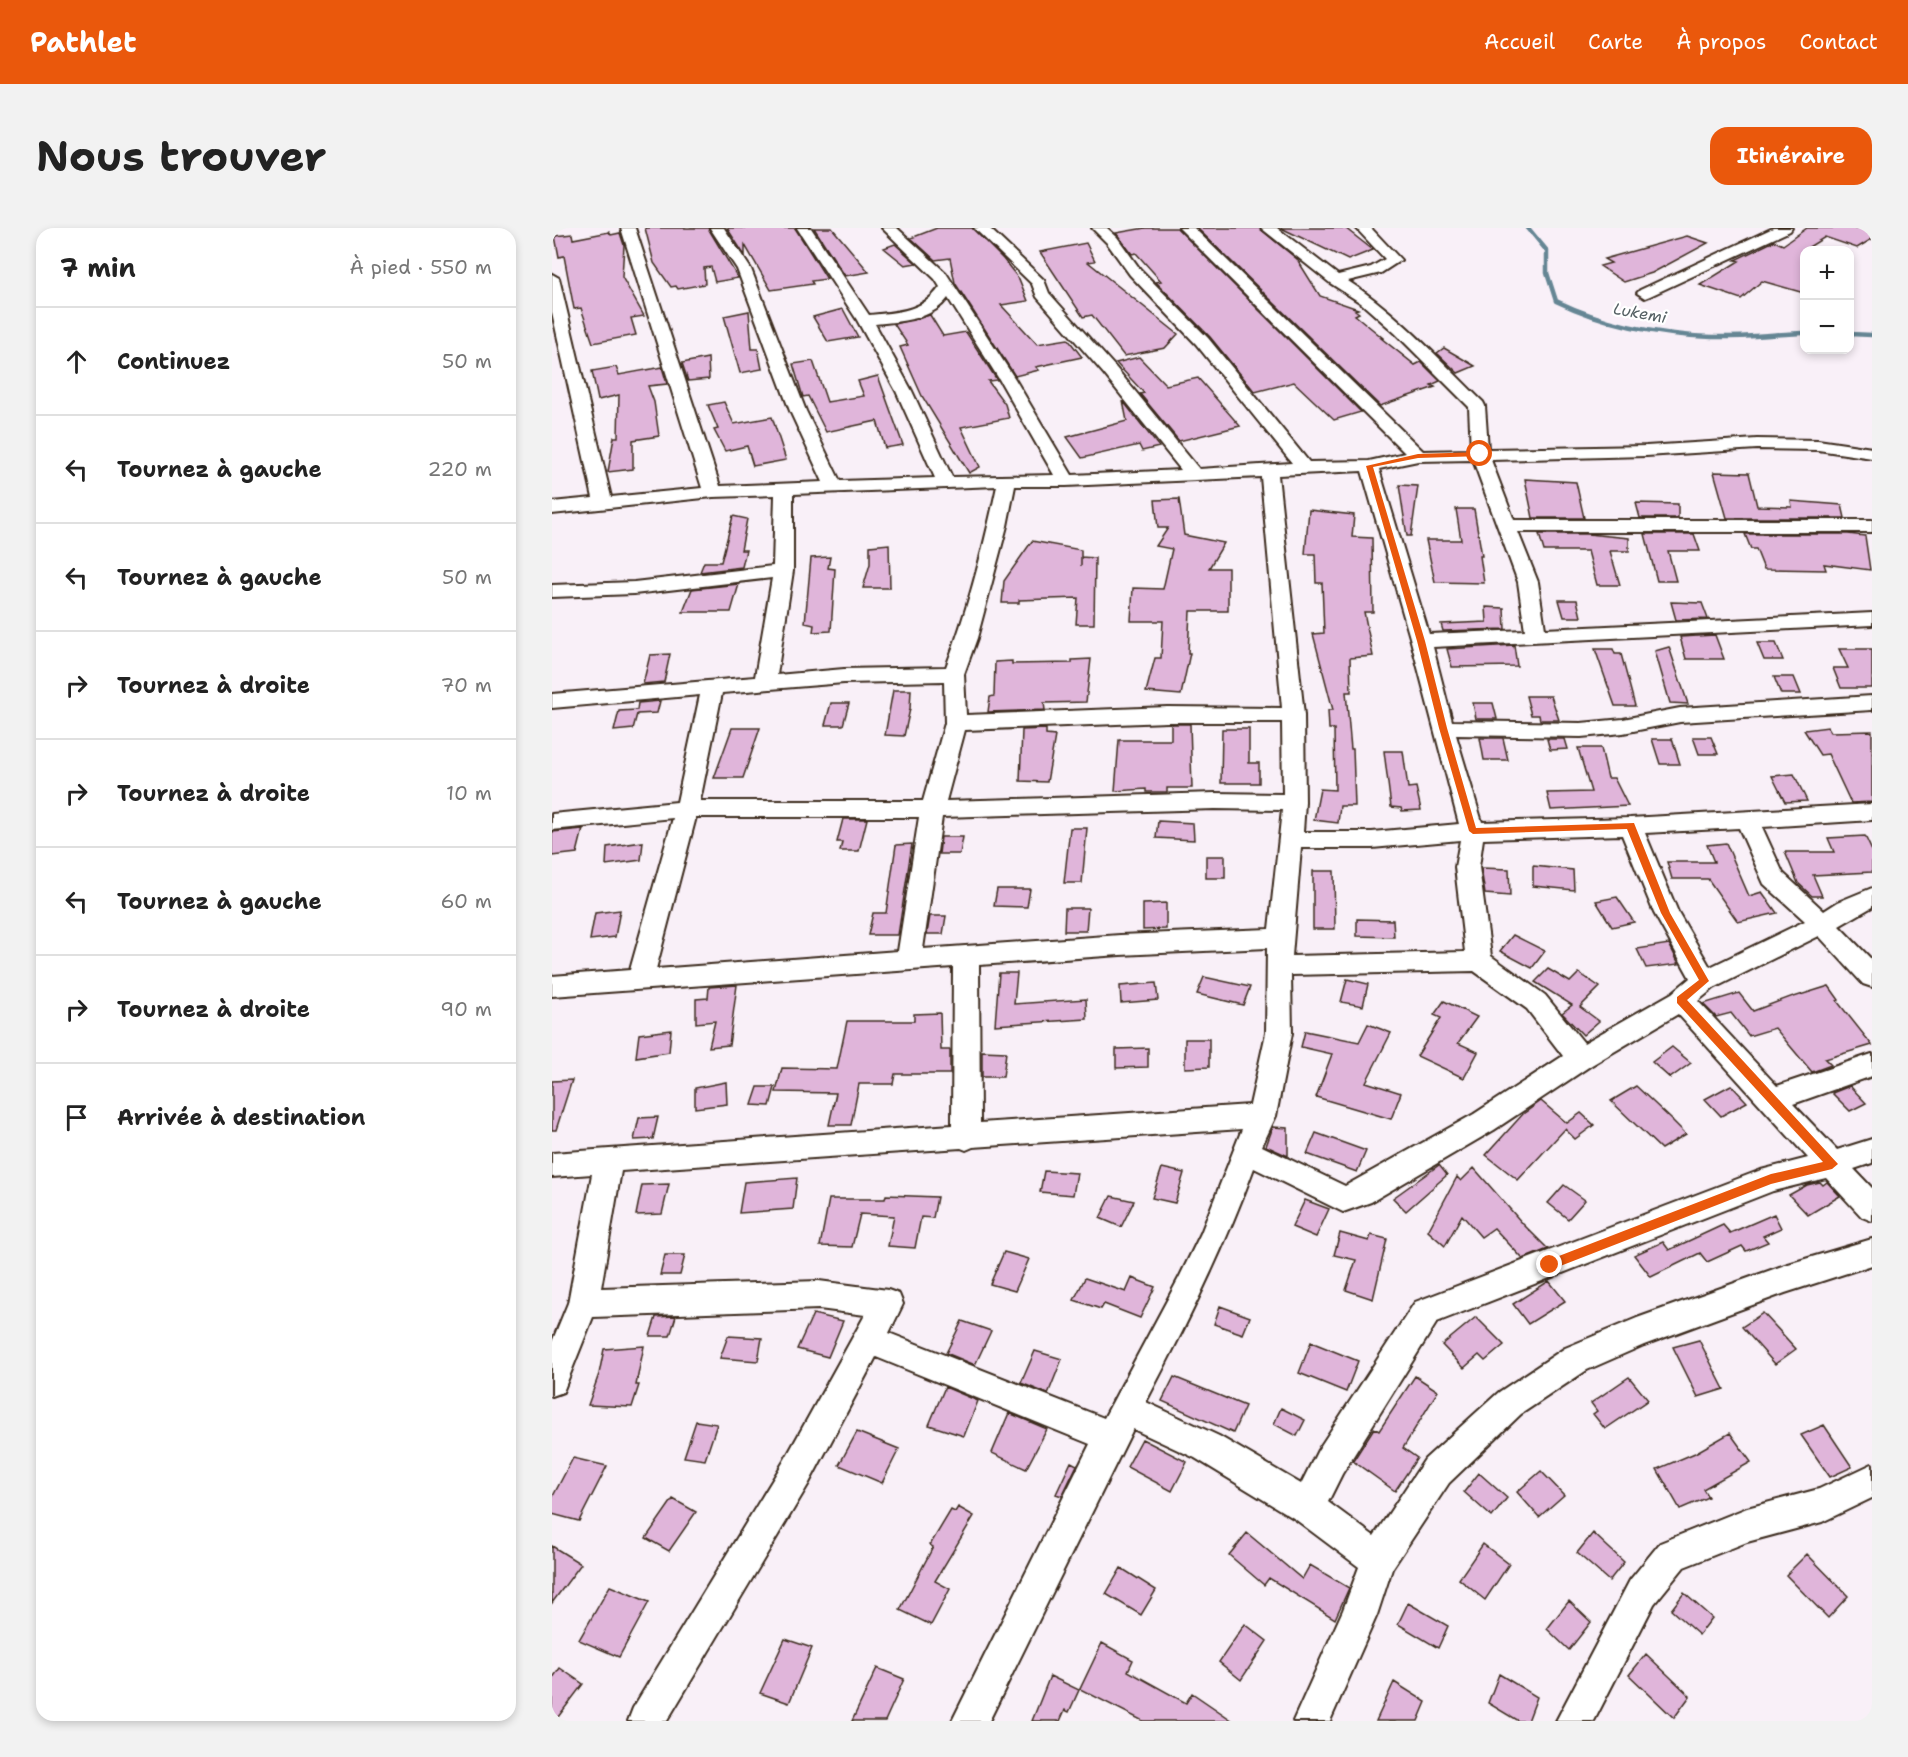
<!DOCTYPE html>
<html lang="fr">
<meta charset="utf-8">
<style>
body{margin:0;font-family:"Shantell Sans",sans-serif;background:#f2f2f2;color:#222}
.controls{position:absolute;right:18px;top:18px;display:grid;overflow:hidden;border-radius:12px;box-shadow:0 3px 9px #0003}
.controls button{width:54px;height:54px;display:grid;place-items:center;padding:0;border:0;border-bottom:2px solid #e0e0e0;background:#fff;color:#222;font:30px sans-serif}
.stop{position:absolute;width:18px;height:18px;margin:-14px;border:4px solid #ea580c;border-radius:50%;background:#fff}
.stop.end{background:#ea580c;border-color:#fff;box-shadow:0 2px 6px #0008}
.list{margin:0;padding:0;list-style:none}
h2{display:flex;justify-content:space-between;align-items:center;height:78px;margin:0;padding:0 24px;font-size:26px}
h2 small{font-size:20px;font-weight:400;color:#767676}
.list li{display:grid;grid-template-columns:39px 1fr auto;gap:18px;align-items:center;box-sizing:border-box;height:108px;padding:0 24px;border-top:2px solid #e0e0e0}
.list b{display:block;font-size:22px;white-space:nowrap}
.list em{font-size:20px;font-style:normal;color:#767676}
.icon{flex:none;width:33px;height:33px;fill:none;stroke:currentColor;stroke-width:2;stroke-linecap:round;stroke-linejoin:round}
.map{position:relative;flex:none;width:1320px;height:1493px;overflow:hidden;border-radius:18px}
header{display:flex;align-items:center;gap:36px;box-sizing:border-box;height:84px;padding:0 30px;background:#ea580c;color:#fff}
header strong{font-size:28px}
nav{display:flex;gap:33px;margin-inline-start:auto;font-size:21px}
.intro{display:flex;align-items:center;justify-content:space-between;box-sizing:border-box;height:144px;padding:0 36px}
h1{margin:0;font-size:42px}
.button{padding:15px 27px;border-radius:18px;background:#ea580c;color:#fff;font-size:21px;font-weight:700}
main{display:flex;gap:36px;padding:0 36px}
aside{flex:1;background:#fff;border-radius:18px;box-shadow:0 3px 9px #0003}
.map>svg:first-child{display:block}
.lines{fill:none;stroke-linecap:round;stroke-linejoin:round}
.stream{stroke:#658694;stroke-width:4.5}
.building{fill:#e0b5da;stroke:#3b2a1e;stroke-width:1.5}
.minor-casing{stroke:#3b2a1e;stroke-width:4}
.minor{fill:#fff;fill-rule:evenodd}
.route{fill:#ea580c}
.labels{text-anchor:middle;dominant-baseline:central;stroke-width:4.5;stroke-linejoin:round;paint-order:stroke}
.far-water-label{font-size:16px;font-style:italic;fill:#546063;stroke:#fff}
</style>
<header>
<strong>Pathlet</strong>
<nav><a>Accueil</a><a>Carte</a><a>À propos</a><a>Contact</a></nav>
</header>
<div class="intro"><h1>Nous trouver</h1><a class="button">Itinéraire</a></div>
<main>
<aside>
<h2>7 min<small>À pied · 550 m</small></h2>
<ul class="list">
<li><svg class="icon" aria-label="ahead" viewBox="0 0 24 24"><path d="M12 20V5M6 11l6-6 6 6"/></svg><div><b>Continuez</b></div><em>50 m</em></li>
<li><svg class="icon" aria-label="left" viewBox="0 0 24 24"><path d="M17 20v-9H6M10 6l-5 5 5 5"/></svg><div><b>Tournez à gauche</b></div><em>220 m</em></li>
<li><svg class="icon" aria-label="left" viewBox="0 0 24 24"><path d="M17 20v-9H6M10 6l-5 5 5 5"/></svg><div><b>Tournez à gauche</b></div><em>50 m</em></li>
<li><svg class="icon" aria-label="right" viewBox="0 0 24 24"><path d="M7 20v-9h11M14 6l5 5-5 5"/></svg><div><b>Tournez à droite</b></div><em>70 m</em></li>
<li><svg class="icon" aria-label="right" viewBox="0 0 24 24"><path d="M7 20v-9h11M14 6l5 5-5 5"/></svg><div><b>Tournez à droite</b></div><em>10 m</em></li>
<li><svg class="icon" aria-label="left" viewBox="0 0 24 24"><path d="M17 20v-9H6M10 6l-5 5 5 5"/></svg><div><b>Tournez à gauche</b></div><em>60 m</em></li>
<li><svg class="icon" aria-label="right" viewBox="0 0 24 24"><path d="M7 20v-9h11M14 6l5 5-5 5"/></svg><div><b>Tournez à droite</b></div><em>90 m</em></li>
<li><svg class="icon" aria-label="arrive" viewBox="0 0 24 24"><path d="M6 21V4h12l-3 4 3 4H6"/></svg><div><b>Arrivée à destination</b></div></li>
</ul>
</aside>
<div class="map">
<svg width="1320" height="1493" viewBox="0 0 1320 1493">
<rect width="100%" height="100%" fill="#f9f0f8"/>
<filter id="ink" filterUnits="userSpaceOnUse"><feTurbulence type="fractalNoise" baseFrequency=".0167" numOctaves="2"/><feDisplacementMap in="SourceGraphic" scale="12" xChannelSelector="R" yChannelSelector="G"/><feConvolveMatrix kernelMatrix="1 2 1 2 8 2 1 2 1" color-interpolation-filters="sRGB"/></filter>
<g filter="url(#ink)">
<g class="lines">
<path class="stream" d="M976,0L995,23V45L1004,73C1052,96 1106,107 1160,109C1190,110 1222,106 1252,105
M1298,106L1320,107"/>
</g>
<path class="building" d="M93,0H156L186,50L163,54L159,39L152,40L153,56L126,61L124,58L119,59L102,35Z
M175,0H243L275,51L259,53L261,56L219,62L193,17V28Z
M262,0H280L317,44L293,48Z
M385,0H420L451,31L467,51L476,73L449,77L485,116L516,111L530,129L484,139L487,142L463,148L403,55L398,30L383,32L359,10Z
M593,0H625L809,184L782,192L742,154L703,164L658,109L604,54L609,53L584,25L580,26L564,5Z
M645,0H707L745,31L768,68L806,81L803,82L807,85L803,87L831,110H829L863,137L869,134L888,153L879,157L883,159L828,178Z
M729,0H793L821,22L796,32Z
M1255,0H1320V11L1305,20L1273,9L1252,22V65L1210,53L1189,71L1148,57L1187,33L1183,32L1222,13L1231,17Z
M57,4L59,7L68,5L72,17L70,49L92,88L79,90L84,107L41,115L29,80L22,81L12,28L7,29L3,8L20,6L21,11Z
M1135,8L1156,15L1100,45L1072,54L1048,38L1059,35L1052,31Z
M534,15L543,33L536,34L626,106L613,120L572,128L540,87L531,89L488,24Z
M343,16L364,35L353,37L332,20Z
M291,81L306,109L276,114L261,89Z
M197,83L200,121H206L210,141L188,145L172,88Z
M378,87L391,108L414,104L445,152L436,153L453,176L457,190L409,199L428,239L417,245L370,168L348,119L356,117L342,96Z
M892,120L923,138L906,145L885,125Z
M587,129L614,157L646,150L688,198L627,213L588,166L592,165L564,135Z
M156,130L157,151L136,153L130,135Z
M261,133L275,174L312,168L306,153L326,148L351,217L333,220L325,193L274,204L256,168L251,169L241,136Z
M64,139L67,147L110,139L115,156L96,158L102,174L107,208L81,212V241L56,244L62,209H66L67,167L46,172L40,143Z
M571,173L607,219L590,223L587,217L530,230L515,209L575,193Z
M172,174L182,196L220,189L234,232L201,238L195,218L173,223L162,202L166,201L156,177Z
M1162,244L1197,245L1205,278L1240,279L1239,273L1290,277L1293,290H1175Z
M973,251L1024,254L1032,290H981Z
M847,257L866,258L859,308H855Z
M627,271L632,307L672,315L657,340H676V383H638L636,425H638L629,467L594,464L603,430H609L611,393H579L581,360L611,361L620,321L604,318L616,300H606L603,272Z
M1084,275L1126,276V290H1088Z
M904,281H922L930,328H928L932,355L883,354L874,312H909Z
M757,282L802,287L800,309L820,310L821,384H812L821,428L798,430L799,464H794L799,521H801L803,578H788L786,595L762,592L768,561L783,562L782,501H777L776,482H781L761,406L772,405L770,355H764L763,326H753Z
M181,288L195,291L189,322H194L190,339L148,344L152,334H169Z
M987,306H1036L1077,310V323H1058L1068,357H1045L1036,323H992Z
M1093,306H1142L1148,323H1116L1124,353H1105Z
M1193,306H1296L1313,308L1318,342L1272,336L1274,342L1212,341L1204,321H1199Z
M480,313L529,322V338V329L543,330L542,396H524L526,370L467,372V375H450L452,353Z
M337,316L338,360H311L318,336V318Z
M278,329L276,340L283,341L279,403L261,404L262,397L253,395L259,330Z
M187,356L179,384H131L140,361Z
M1007,372H1025L1029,389H1012Z
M1119,374L1150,375L1156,391L1124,392Z
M934,379L952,380L953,401L891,403L889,396L935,394Z
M1163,407L1172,431H1134L1128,409Z
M1205,415H1224L1231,432H1212Z
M962,417L965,438L900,439L895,421Z
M1117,419L1136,476L1118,475L1103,423Z
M1043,421H1061L1063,426H1069L1083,478H1063Z
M1287,421H1320V460H1289L1281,440H1296Z
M118,426L112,454L91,456L98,427Z
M539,431L534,474L492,475L493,482L436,484L438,469L442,468L443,434L460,433V436L520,435V432Z
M1222,449H1242L1249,466H1229Z
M341,462H359L358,481L352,508L333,507Z
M974,468H999L1007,492H988L987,487H979Z
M108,473L105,485L85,486L81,501L62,503L67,483L85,482L86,475Z
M279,475H297L291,497H273Z
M921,475H941L945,491H924Z
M619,496H638L640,560H615V564H594V561L563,563L567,512H619Z
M1276,499L1279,504L1320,503V574L1299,575L1276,526L1268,527L1252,502Z
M180,500H208L191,550H162Z
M494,501V507L503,508L495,554L468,553L470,502Z
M670,501H697V535H707V555H669Z
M1141,509H1159L1166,526H1147Z
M928,510H951L956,532H932Z
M995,511H1013L1016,521L998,522Z
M1100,511H1120L1128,536H1108Z
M1026,520H1049L1056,550H1062L1076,578L999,582L995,565L1039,564Z
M832,523H851L856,560L864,559L869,582L850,583L849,580L839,579Z
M1242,546L1255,573L1233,574L1220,548Z
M291,591H315L307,623H288L290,614H285Z
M606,593L641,595L642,612L604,610Z
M518,600H535L530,655H512Z
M31,601L25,625L0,628V604Z
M1313,608L1320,623V644L1261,647L1270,668H1260L1246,655L1233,624H1282L1276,610Z
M389,609H411L408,626H387Z
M91,614L89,632L54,637L55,619Z
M1174,615L1197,668L1210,664L1225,685L1186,694L1156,651H1120L1115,634H1162L1155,617Z
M360,616L346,707H316L321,685H334L344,617Z
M654,628H673V650H654Z
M981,638L1021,642L1022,662L981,658Z
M929,640L957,641L958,668L933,666Z
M761,643H782L783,701H761Z
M445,661H478L475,679L442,678Z
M1065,669L1082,694L1060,699L1044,673Z
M614,675V701L591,702V676Z
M513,680H536L534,703H512Z
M68,682L63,709L38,712L43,685Z
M378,688H394L391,706H375Z
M805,691L841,692L842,709L805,708Z
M961,707L993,723L980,740L948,723Z
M1117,716L1127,736L1094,740L1085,721Z
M996,741L1018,754L1027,745L1048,759L1028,779L1047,793L1031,807L1010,785L1020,777L983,754Z
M447,745H465L462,776L534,771L535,791L443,797Z
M652,749L698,759L691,777L645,766Z
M795,751L816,756L811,778L789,774Z
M604,755L606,772L569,775L568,758Z
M185,757L177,817L157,819L163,793L144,795V771L156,770L157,759Z
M1277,758L1287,772L1285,773L1320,817L1273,831L1279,837L1260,844L1223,800L1197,808L1179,785L1164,789L1151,776L1187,765L1201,783L1241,768L1242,769Z
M892,773L925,789L906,815L926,824L912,850L865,828L889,790L882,787Z
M388,785L389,822H398V846H343L341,856H307L299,897H277L284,865L224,864L230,840L285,841L295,793H362V786Z
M816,796L839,805L814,854L849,865L839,891L764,869L780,826L749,819L753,803L807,814Z
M119,802L117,824L84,829L87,806Z
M633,811H657V839L633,840Z
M1120,819L1139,835L1118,850L1100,834Z
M596,820V839L564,840V821Z
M430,823L454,824L451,849H430Z
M20,852L4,902H0V853Z
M174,854L175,876L143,880V860Z
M1179,857L1195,874L1169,888L1153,871Z
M1084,858L1119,891L1134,906L1109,921L1059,873Z
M1298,858L1314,875L1298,883L1280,865Z
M206,859H223L218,878L200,877Z
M989,873L1015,895L1029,885L1042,897L1023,911L1013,901L966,952L934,927L971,886Z
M106,889L101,911L82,912L87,890Z
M721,899L736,900V928L714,918Z
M764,905L814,923L805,944L755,926Z
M887,937L895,947L854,983L841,970Z
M610,940L632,945L623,975L600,970Z
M922,940L971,996L996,1021L971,1031L942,1000L929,1009L910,987L893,1018L876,1003L905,949L909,953Z
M492,943L525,945L521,967L488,964Z
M245,950L241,981L187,985L192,954Z
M1268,954L1271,957L1275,954L1288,968L1256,987L1237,967L1255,957Z
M117,956L110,986L84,987L90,957Z
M1012,957L1033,972L1016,991L996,975Z
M334,967L385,969L381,990L369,989L363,1020L336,1018L342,988L308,986L300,1019L268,1018L277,971H333Z
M559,968L582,973L569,999L548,990Z
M753,972L777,981L764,1009L740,999Z
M1222,986L1229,1000L1211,1008L1216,1014L1194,1023L1190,1018L1155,1034L1148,1025L1099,1049L1082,1027L1111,1014L1117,1022L1171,997L1178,1005Z
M788,1005L817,1013L819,1007L835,1011L821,1071L794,1062L804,1032L782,1027Z
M452,1024L477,1031L463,1063L438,1056Z
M113,1027H133L128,1047H108Z
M533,1050L574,1064L580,1050L603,1059L588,1090L552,1076L549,1081L522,1072Z
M997,1053L1013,1073L976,1096L961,1076Z
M668,1078L698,1089L691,1106L662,1096Z
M1211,1085L1244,1121L1223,1136L1190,1099Z
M261,1086L291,1093L276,1129L245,1121Z
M124,1088L118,1108H98L104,1089Z
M924,1089L952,1117L933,1133L927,1127L912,1140L890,1117Z
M410,1093L439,1103L423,1137L394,1125Z
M176,1108L210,1110L206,1133L168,1130Z
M1147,1112L1172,1161L1146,1169L1121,1119Z
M759,1114L806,1133L794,1164L747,1145Z
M92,1118L84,1157H87L80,1179L36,1177L47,1146L52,1121Z
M483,1123L510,1131L496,1166L469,1155Z
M863,1148L886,1163L851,1220L865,1230L843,1263L801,1233L822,1200L827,1203Z
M622,1149L693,1178L681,1205L610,1173Z
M1077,1149L1096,1172L1053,1201L1041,1186L1045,1183L1039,1175Z
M393,1159L426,1173L412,1208L377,1197Z
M729,1180L753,1192L745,1208L722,1196Z
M457,1185L495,1201L474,1241L440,1225Z
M144,1193L165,1196L153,1232L132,1229Z
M1272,1197L1300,1239L1278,1249L1249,1207Z
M305,1204L347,1221L330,1255L287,1237Z
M1178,1205L1199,1234L1151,1261L1156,1269L1128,1281L1105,1241L1143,1225Z
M590,1211L635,1234L620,1263L575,1239Z
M21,1230L55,1238L27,1293L0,1286V1270Z
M519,1234L525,1237L510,1268L504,1266Z
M989,1243L1012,1267L987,1289L965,1264Z
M927,1245L955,1270L940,1289L912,1264Z
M121,1271L144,1284L117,1323L94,1310Z
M406,1279L422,1288L383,1353L398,1361L379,1397L348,1382L381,1319L378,1317L399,1282L403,1284Z
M695,1305L750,1351L758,1337L797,1360L783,1391L717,1350L712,1357L677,1327Z
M1041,1305L1072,1334L1057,1353L1025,1325Z
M931,1316L957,1336L933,1372L907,1351Z
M0,1318L29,1336L0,1375Z
M1255,1326L1296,1368L1276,1390L1234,1347Z
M569,1340L604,1362L589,1387L554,1366Z
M58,1358L97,1374L67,1429L27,1412Z
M1132,1365L1160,1390L1147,1407L1119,1382Z
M1017,1373L1039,1394L1017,1422L995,1401Z
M856,1375L896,1398L886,1420L846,1396Z
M693,1396L715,1413L689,1452L667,1434Z
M233,1411L260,1420L237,1475L208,1465Z
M550,1415L581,1432L576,1443L634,1475L640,1465L681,1493H591L528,1461Z
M1094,1426L1138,1468L1122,1490L1077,1447Z
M8,1440L31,1456L3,1493H0V1451Z
M325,1440L352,1451L333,1493H300Z
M947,1446L985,1469L976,1493H966L936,1475Z
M498,1448L527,1462L517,1484L513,1482L508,1493H480Z
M842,1454L874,1474L866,1493H824Z"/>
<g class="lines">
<g class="minor-casing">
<path id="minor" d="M69,0H83L168,258L271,254L238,183L185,41L158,0H172L199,41L254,183L288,253L383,250L344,163L305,92L245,0H259L317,87C346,84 370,84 388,59L383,51L330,0H345L394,45L463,151L520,247L629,242L552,146L485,69L480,56L422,0H437L492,52L497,65L564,140L647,241L740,235L644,116L578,47L555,15L540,0H555L565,9L588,41L656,110L757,234L817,233L853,225L627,0H642L871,223L919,222L917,179L843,105L809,75L778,55L709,0H725L786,47L819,39L833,31L804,0H819L849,32L829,45L796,53C847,86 888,132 931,174L933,178L936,221L1094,218L1205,211L1266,212L1320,220V230L1266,222L1205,221L1094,228L939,232L962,292H1320V304H966L986,354L993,401L1320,385V397L881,419L900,493L1029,495L1071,491L1128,480L1320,468V482L1128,494L1071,505L1029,509L904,507L930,594L1078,590L1320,576V592L1210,599L1231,645L1272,683L1286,674L1320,660V679L1287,698L1320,732V759L1311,756L1267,708L1162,760L1146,773L1225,858L1320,826V848L1241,876L1285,922L1320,911V935L1302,941L1320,960V993L1310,989L1274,950L1221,963L885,1094L790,1246L776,1274L822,1308L873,1231L947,1164L1013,1120L1085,1090L1233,1037L1320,1011V1037L1233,1065L1092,1117L1035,1142L969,1186L897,1255L840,1341L825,1387L778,1493H741L791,1382L807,1339L743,1291L643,1230L581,1201L437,1493H400L538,1216L324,1129L256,1257L115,1493H76L81,1480L232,1233L313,1087L267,1081L41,1089L11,1164L0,1168V1114L16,1075L40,946L0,949V925L400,897L401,739L0,768V748L78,742L121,590L0,602V586L125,574L148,467L0,480V466L203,449L220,350L82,366L0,369V357L82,354L221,338L223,267L161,269L0,286V274L41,270L0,84V46L7,50L59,269L150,260ZM396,70L447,151L502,247L400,249L360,163L323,96C348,93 379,93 396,70ZM921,232L966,354L973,402L877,406L827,241L866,233ZM810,243L859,413L907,596L820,604H751L753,574L752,487L726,247ZM709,249L730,480L615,479L414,487L412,446L425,410L455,298L463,258H514ZM445,258C432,319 416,381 394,439L292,441L225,447L241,343V266ZM392,453L393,495L371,573H148L170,465L292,455ZM615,494H730L731,566L663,565L394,573L413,502ZM663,581L730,582L717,701L568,707L371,721L390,589ZM144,589H367L346,723L104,741ZM1187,600L1212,656L1253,693L1158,739L1126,684L1093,605ZM1070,607L1102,685L1138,750L1120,765L1032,815L993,767L939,728L927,639L931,611ZM908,612L903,639L913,724L740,728L749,620H820ZM715,720L714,805L698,877L428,895L427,737L568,727ZM922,743L975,781L1011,828L922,886L793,958L710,918L724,888L740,805L739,747ZM1126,786L1256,930L1209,942L863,1074L766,1222L749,1256L667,1208L594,1174C635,1096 671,1024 702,940L791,984L819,974L942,902L1038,838ZM690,901L649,1005L628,1048L552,1190L337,1105L351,1076L347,1066L336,1062L267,1053L49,1060L69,943L409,920L414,922L421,919Z
M1221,0H1240L1238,3L1098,68L1093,70L1085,65L1088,62Z
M1320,1236V1270L1270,1294L1195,1314L1132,1339L1102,1376L1042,1493H1004L1078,1352L1108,1315L1195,1280L1267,1261Z"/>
</g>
<use href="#minor" class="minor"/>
</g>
</g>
<path class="route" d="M928,224L931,228L866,230L821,239L873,413L895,500L924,600L1082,595L1118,685L1157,753L1135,772L1286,936L1280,941L1219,956L998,1042L993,1037L994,1033L1219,946L1271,934L1125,775V769L1147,752L1109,685L1075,601L921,606L917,603L887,500L865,413L814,238L866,226Z"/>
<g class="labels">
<g class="far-water-label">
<text transform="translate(1088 85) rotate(10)">Lukemi</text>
</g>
</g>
</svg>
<div class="controls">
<button>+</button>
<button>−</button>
</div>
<div class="stop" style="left:928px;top:226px"></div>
<div class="stop end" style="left:998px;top:1037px"></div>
</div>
</main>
